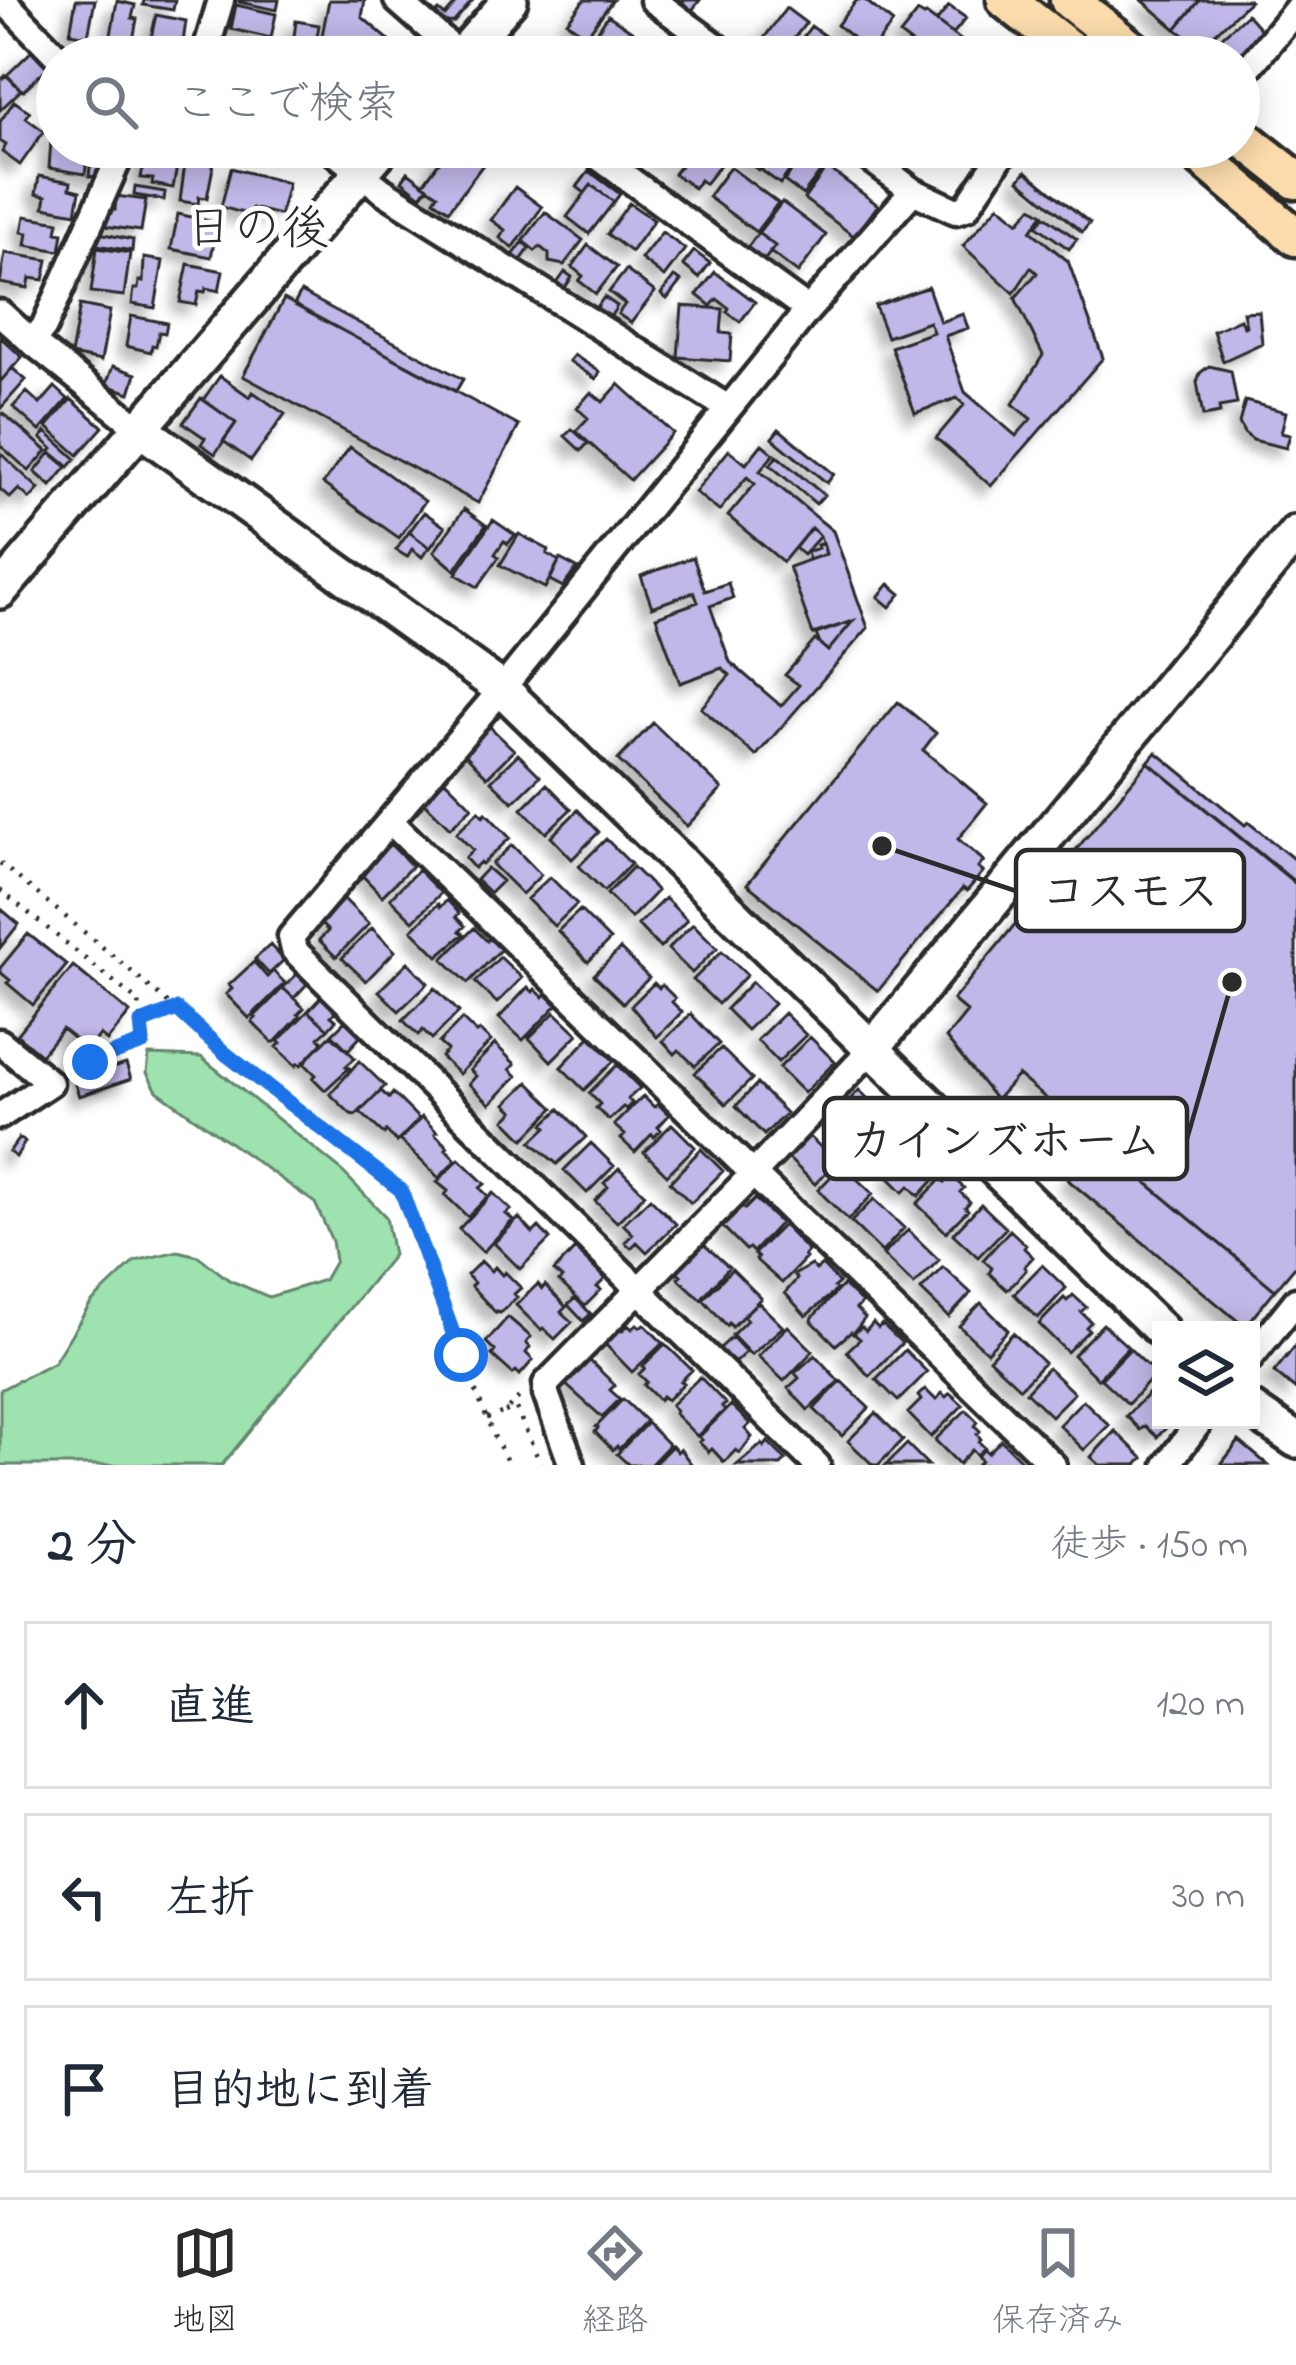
<!DOCTYPE html>
<html lang="ja">
<meta charset="utf-8">
<style>
body{margin:0;font-family:"Indie Flower","Klee One",sans-serif;background:#f2f2f3;color:#1f2937}
.controls{position:absolute;right:36px;bottom:36px;display:grid;overflow:hidden;border-radius:0px;box-shadow:0 6px 30px #0003}
.controls button{width:108px;height:108px;display:grid;place-items:center;padding:0;border:0;border-bottom:3px solid #e0e1e3;background:#fff;color:#1f2937;font:60px sans-serif}
.stop{position:absolute;width:36px;height:36px;margin:-27px;border:9px solid #1a73e8;border-radius:50%;background:#fff}
.stop.end{background:#1a73e8;border-color:#fff;box-shadow:0 3px 12px #0008}
.list{margin:0;padding:0;list-style:none}
h2{display:flex;justify-content:space-between;align-items:center;height:156px;margin:0;padding:0 48px;font-size:51px}
h2 small{font-size:39px;font-weight:400;color:#747a83}
.list li{display:grid;grid-template-columns:78px 1fr auto;gap:36px;align-items:center;box-sizing:border-box;height:168px;margin:0 24px 24px;padding:0 24px;border:3px solid #e0e1e3;border-radius:0px}
.list b{display:block;font-size:45px;white-space:nowrap}
.list em{font-size:39px;font-style:normal;color:#747a83}
.icon{flex:none;width:66px;height:66px;fill:none;stroke:currentColor;stroke-width:2;stroke-linecap:round;stroke-linejoin:round}
.map{position:relative;flex:none;width:1296px;height:1465px;overflow:hidden}
.search{position:absolute;background:#fff;box-shadow:0 6px 30px #0003;left:36px;right:36px;top:36px;height:132px;display:flex;align-items:center;gap:30px;box-sizing:border-box;padding:0 42px;border-radius:66px;color:#747a83;font-size:45px}
.sheet{height:732px;background:#fff}
nav{display:flex;justify-content:space-around;align-items:center;box-sizing:border-box;height:168px;border-top:3px solid #e0e1e3;background:#fff;font-size:33px;color:#747a83}
nav a{display:grid;justify-items:center;gap:6px}
nav .on{color:#2b2b2b}
.map>svg:first-child{display:block}
.green{fill:#9de2af;stroke:#64866d;stroke-width:3}
.building{fill:#c1b7e8;stroke:#2b2b2b;stroke-width:3;filter:url(#shadow)}
.lines{fill:none;stroke-linecap:round;stroke-linejoin:round}
.street-casing{stroke:#2b2b2b;stroke-width:33}
.secondary-casing{stroke:#2b2b2b;stroke-width:42}
.primary-casing{stroke:#2b2b2b;stroke-width:45}
.path{stroke:#2b2b2b;stroke-width:4.5;stroke-dasharray:3 9;stroke-linecap:butt}
.street{stroke:#fff;stroke-width:24}
.secondary{stroke:#fff;stroke-width:33}
.primary{stroke:#fcdcac;stroke-width:36}
.route{stroke:#1a73e8;stroke-width:15}
.labels{text-anchor:middle;dominant-baseline:central;stroke-width:10;stroke-linejoin:round;paint-order:stroke}
.quarter-label{font-size:48px;fill:#2b2b2b;stroke:#fff}
.leader{fill:none;stroke:#2b2b2b;stroke-width:4.5}
.callout-dot{fill:#2b2b2b;stroke:#fff;stroke-width:4.5}
.callout{fill:#fff;stroke:#2b2b2b;stroke-width:4.5}
.callout-label{font-size:45px;text-anchor:middle;font-weight:bold;fill:#2b2b2b}
</style>
<div class="map">
<svg width="1296" height="1465" viewBox="0 0 1296 1465">
<defs>
<filter id="shadow"><feDropShadow dx="-9" dy="9" stdDeviation="6" flood-color="#0004"/></filter>
</defs>
<rect width="100%" height="100%" fill="#fff"/>
<filter id="ink" filterUnits="userSpaceOnUse"><feTurbulence type="fractalNoise" baseFrequency=".00833" numOctaves="2"/><feDisplacementMap in="SourceGraphic" scale="24" xChannelSelector="R" yChannelSelector="G"/><feConvolveMatrix kernelMatrix="1 2 1 2 8 2 1 2 1" color-interpolation-filters="sRGB"/></filter>
<g filter="url(#ink)">
<path class="green" d="M149,1055L201,1057L340,1169L386,1217L393,1255L222,1465H0V1390L54,1362L91,1303L135,1261L178,1251L198,1256L229,1280L269,1297L324,1280L335,1261L332,1241L315,1203L157,1091L147,1073Z"/>
<path class="building" d="M76,0H95L88,36L70,33Z
M144,0H175L173,10L143,5Z
M239,0H279L277,10L239,2Z
M329,0H365L362,17L404,53L412,44L424,55L362,57L356,52L320,46Z
M459,0H473L454,22L442,23L434,16L439,11L445,16Z
M584,0H613L586,36L567,22Z
M673,0H700L690,13Z
M857,0H865L893,23L870,52L837,25Z
M1142,0H1200L1176,29Z
M1200,0H1249L1250,1L1200,47L1176,29Z
M117,1L135,5L132,18L137,19L130,57H118V53L108,52Z
M236,5L276,14L271,38L231,29Z
M949,6L966,18L953,34L936,22Z
M786,8L806,23L781,55L762,41Z
M918,12L924,16L926,14L966,44L957,57H929L900,35Z
M1247,14L1263,32L1236,57H1215L1208,49Z
M156,15L186,21L181,57H154L158,39L151,38Z
M608,15L636,34L620,57H596L593,54L600,44L592,39Z
M296,21L319,25L315,48L293,44Z
M811,26L843,49L837,57H802L793,51Z
M642,40L665,56L664,57H630Z
M984,40L1007,57H971Z
M34,49L49,66L23,91L7,75Z
M6,75L21,90L0,110V81Z
M14,101L30,112L26,118L44,131L20,165L2,152L6,145L0,141V122Z
M52,127L57,128V147H100L98,156L88,154L85,174L49,168Z
M147,147L180,150L173,188L152,184L153,179L141,178Z
M446,147H464L485,162L449,210L434,200L438,194L423,184L443,157L440,155Z
M649,147H679L669,161Z
M694,147H704L723,161L705,184L700,180L694,188L674,174Z
M733,147H775L758,170L731,150Z
M778,147H795L793,151L800,156L780,184L761,170Z
M814,152L828,162L803,195L784,181L801,158L806,162Z
M189,153L215,157L207,198L199,197L198,204L180,201L186,156Z
M91,158L108,160L101,178L89,176Z
M730,167L778,203L756,232L708,197Z
M827,167L878,205L855,237L804,199Z
M231,168L288,183L280,215L252,208L250,215L221,207Z
M589,171L620,194L614,202L591,185L585,193L577,187Z
M1026,171L1090,223L1082,232L1019,180Z
M408,172L428,187L421,196L402,181Z
M39,176L71,182L70,188L80,191L76,213L44,207L46,196L36,194Z
M591,185L614,202L589,234L567,217Z
M135,187L165,192L164,200L134,195Z
M515,187L542,207L513,248L500,238L505,230L491,220Z
M116,196L146,200L141,231L105,226L108,209L115,210Z
M782,202L826,235L798,273L770,252L775,246L758,233Z
M629,203L654,220L631,252L607,234Z
M999,205L1019,222L1032,207L1043,214L1031,231L1068,261L1103,358L991,486L936,438L964,405L957,398L915,413L891,347L933,332L929,322L887,337L875,306L928,287L940,322L963,314L968,328L945,336L965,392L1016,436L1031,419L1013,404L1043,355L1015,298L1037,273L1031,267L1014,293L963,246Z
M545,212L583,240L564,265L549,262V254L540,247L535,251L523,241Z
M178,214L218,223L211,257L171,249Z
M25,216L59,222L57,232L63,233L60,251L26,245L28,233L22,232Z
M1045,216L1077,239L1069,249L1037,226Z
M662,232L685,249L664,277L641,259Z
M99,233L133,240L132,251L97,245Z
M758,233L775,246L761,265L744,252Z
M523,242L530,248L519,263L511,258Z
M588,245L617,267L596,294L579,281L583,276L572,267Z
M97,248L130,253L124,296L91,292Z
M694,251L710,263L699,278L683,265Z
M5,253L48,260L44,280L30,278L28,288L0,283Z
M144,258L163,261L155,308L132,304L134,289H138L139,281L143,282Z
M188,264L223,271L219,291L206,288L205,292L199,291L196,305L180,302Z
M626,270L655,292L631,323L618,314L625,304L609,292Z
M565,272L572,277L563,291L555,286Z
M715,272L755,302L740,322L727,312L729,308L717,299L711,306L697,295Z
M674,277L681,281L667,299L661,294Z
M301,292L463,379L456,391L294,305Z
M604,297L617,306L609,319L595,310Z
M284,299L519,426L478,503L243,376Z
M80,305L110,311L101,361L71,355Z
M682,306L723,309L721,333L732,334L730,361L678,357Z
M1259,311L1262,343L1223,361L1213,331L1240,319L1244,327L1246,326L1243,312Z
M131,316L167,323L165,333L159,332L156,346L152,345L151,352L126,346Z
M0,337L22,357L0,382Z
M574,355L600,372L596,379L569,361Z
M113,366L136,374L130,393L106,385Z
M1209,366L1231,371L1237,404L1219,407L1220,413L1203,416L1197,382L1200,373Z
M12,368L26,380L0,409V382Z
M220,376L250,397L253,392L285,414L251,461L223,441L236,423L203,400Z
M619,384L673,433L630,480L576,431L588,418L577,408L591,392L603,402Z
M55,387L68,399L40,431L13,407L27,392L40,404Z
M201,398L236,423L215,454L201,444L205,438L183,423Z
M71,399L103,427L78,455L47,427Z
M1245,401L1286,412L1281,433L1290,435L1286,448L1253,440L1244,433L1239,423Z
M3,413L47,451L29,471L0,445V416Z
M572,429L588,443L581,451L565,436Z
M779,429L834,474L827,483L772,438Z
M46,432L76,459L69,467L50,451L53,449L41,438Z
M762,444L774,454L760,471L833,531L868,628L756,756L701,708L730,675L722,668L680,683L656,617L698,602L694,592L652,607L641,576L693,557L705,591L728,583L733,598L710,606L730,662L781,706L799,685L785,675L815,640L828,651L853,621L813,634L789,567L826,554L820,536L811,528L783,562L728,516L755,484L747,477L719,511L695,492L729,450L746,464Z
M350,447L425,501L399,538L323,484Z
M0,453L39,489L30,499L19,489L10,498L0,489Z
M50,453L67,467L51,486L35,472Z
M777,456L824,495L816,504L770,465Z
M464,509L486,525L455,570L434,552Z
M424,512L445,527L430,548L409,532Z
M493,520L515,535L508,544L504,541L495,554L499,557L478,587L456,574Z
M811,528L820,536L803,555L795,548Z
M409,532L429,547L422,557L412,549L407,557L396,550Z
M519,534L549,550L547,554L559,561L545,588L500,565Z
M823,543L826,554L809,560L807,552L818,548L817,545Z
M560,559L577,568L563,587L550,580Z
M889,584L901,594L890,607L878,597Z
M853,621L828,651L820,644L816,634Z
M898,702L936,733L923,750L987,803L958,839L984,861L978,868L983,872L967,891L963,888L878,991L747,884Z
M653,723L722,789L687,826L618,760Z
M489,726L514,750L487,777L463,752Z
M1156,752L1245,825L1248,822L1296,861V883L1148,762Z
M518,754L540,776L513,802L491,781Z
M1148,762L1296,884V1265L1275,1290L1018,1075L996,1100L946,1038L967,1012L953,1000Z
M445,780L472,807L450,828L424,802Z
M547,784L571,809L546,833L522,809Z
M578,810L599,832L572,859L551,837Z
M479,811L483,816L486,813L510,838L482,864L480,862L474,868L465,858L473,850L456,833Z
M606,839L631,864L604,891L579,866Z
M390,844L412,866L382,896L361,874Z
M512,845L541,875L522,894L492,864Z
M633,867L657,891L631,918L607,894Z
M487,868L502,881L490,893L476,880Z
M418,870L441,893L413,921L390,898Z
M550,877L577,904L554,926L527,899Z
M665,898L687,920L660,948L638,925Z
M344,899L369,924L336,957L319,940L328,931L320,923Z
M447,900L459,913L456,917L465,926L460,931L464,934L438,956L412,930L438,904L440,907Z
M1,909L19,924L0,948V911Z
M580,910L610,940L588,962L558,931Z
M693,924L717,948L692,973L668,949Z
M372,928L395,951L366,981L342,958Z
M474,928L487,941L489,938L501,949L468,983L443,959Z
M28,934L67,965L33,1005L7,983L10,980L0,972V968Z
M270,945L284,960L269,974L255,959Z
M620,949L649,978L623,1003L594,975Z
M722,951L747,975L718,1004L693,980Z
M500,957L522,978L497,1003L475,982Z
M254,962L267,977L273,971L285,983L249,1018L226,994L232,989L229,985Z
M408,962L428,983L399,1011L379,991Z
M73,966L130,1013L107,1041L100,1035L88,1050L62,1029L41,1055L17,1035Z
M297,974L307,984L294,998L283,988Z
M752,982L774,1004L747,1030L726,1009Z
M654,983L659,988L662,985L675,998L672,1002L682,1012L657,1037L631,1006Z
M528,987L533,992L535,989L543,997L546,994L557,1005L523,1040L499,1018Z
M283,988L304,1008L298,1014L300,1016L275,1042H272L252,1022L256,1018L254,1017Z
M435,988L459,1012L432,1039L423,1030L418,1035L403,1020Z
M322,996L336,1011L331,1016L336,1020L328,1029L308,1011Z
M308,1011L328,1029L319,1037L323,1042L301,1065L298,1063L296,1066L277,1047L281,1043L278,1041Z
M555,1012L578,1034L551,1061L529,1038Z
M784,1013L806,1035L778,1062L757,1040Z
M691,1014L719,1044L695,1066L679,1050L675,1054L663,1041Z
M462,1019L477,1033L480,1031L491,1041L459,1074L441,1057L447,1050L439,1043Z
M345,1021L361,1036L348,1050L332,1034Z
M331,1035L355,1058L346,1066L349,1068L325,1090L313,1078L316,1075L305,1064L308,1058Z
M590,1037L614,1061L584,1090L561,1067Z
M810,1037L835,1062L804,1093L779,1068Z
M495,1044L515,1064L510,1069L517,1076L490,1104L469,1084L476,1076L470,1070Z
M721,1048L752,1079L726,1104L695,1073Z
M359,1061L385,1086L356,1115L351,1114L330,1094Z
M126,1064L131,1079L79,1096L75,1084L89,1075Z
M617,1065L640,1088L628,1099L632,1103L626,1109L623,1107L609,1120L596,1108L600,1104L589,1093Z
M528,1082L554,1108L524,1139L505,1120L514,1111L506,1104Z
M757,1084L786,1113L764,1135L736,1106Z
M859,1090L883,1113L856,1141L832,1118Z
M381,1091L389,1098L393,1093L419,1119L397,1142L386,1131L384,1134L360,1112Z
M643,1096L654,1107L658,1104L669,1115L658,1127L661,1130L654,1137L652,1134L635,1152L621,1139L625,1135L614,1125Z
M560,1109L586,1137L557,1164L531,1142L547,1127L544,1124Z
M422,1117L437,1132L435,1134L448,1147L446,1149L456,1160L439,1178L400,1140Z
M672,1124L695,1147L667,1175L644,1152Z
M809,1136L836,1162L815,1184L788,1158Z
M19,1138L25,1142L16,1157L9,1152Z
M591,1143L614,1166L587,1193L564,1170Z
M923,1143L947,1166L919,1196L909,1186L903,1192L889,1178L903,1163L901,1161Z
M1099,1143L1275,1290L1245,1327L1068,1180Z
M701,1149L723,1171L691,1203L670,1182Z
M459,1159L485,1184L480,1188L488,1196L468,1217L445,1195L448,1191L437,1182Z
M842,1165L873,1194L848,1220L818,1190Z
M619,1168L645,1194L617,1222L595,1201L608,1187L604,1183Z
M951,1176L964,1188L960,1192L970,1202L965,1207L968,1210L946,1232L917,1204L941,1179L945,1183Z
M493,1193L511,1210L506,1214L513,1220L483,1252L459,1229Z
M650,1198L676,1224L647,1252L637,1242L631,1248L625,1242L633,1234L623,1224Z
M755,1199L780,1223L753,1252L749,1248L746,1250L723,1227L735,1215L732,1212L740,1204L745,1209Z
M874,1199L904,1228L882,1252L851,1222Z
M981,1204L1006,1228L978,1257L953,1234Z
M519,1218L533,1233L539,1227L550,1239L520,1269L494,1243Z
M783,1225L808,1251L804,1256L806,1258L782,1283L756,1260L758,1258L754,1254Z
M908,1230L939,1260L914,1285L883,1255Z
M1010,1230L1026,1245L1024,1248L1033,1257L1024,1267L1026,1270L1007,1290L989,1273L992,1268L983,1260Z
M702,1243L729,1267L701,1299L678,1278L681,1275L676,1271Z
M575,1249L605,1279L597,1287L601,1290L585,1306L559,1281L562,1278L554,1271Z
M481,1261L491,1271L495,1267L502,1275L505,1272L521,1288L514,1294L517,1297L500,1313L497,1311L496,1313L471,1286L474,1283L467,1275Z
M811,1265L816,1270L822,1265L839,1283L834,1287L837,1290L806,1316L785,1293L797,1279L794,1275Z
M1042,1265L1066,1288L1038,1318L1014,1294Z
M943,1267L971,1293L949,1317L921,1290Z
M732,1269L761,1298L732,1327L729,1323L727,1326L703,1299Z
M538,1284L542,1289L545,1285L566,1307L561,1312L572,1322L555,1339L543,1328L541,1330L516,1305Z
M843,1285L862,1303L856,1309L865,1318L853,1334L851,1332L836,1345L812,1321L813,1317Z
M1073,1295L1086,1307L1081,1312L1091,1322L1086,1327L1089,1330L1067,1352L1039,1324L1064,1298L1067,1301Z
M575,1298L591,1314L583,1321L568,1305Z
M758,1302L783,1327L751,1355L732,1335L747,1320L743,1316Z
M981,1303L1008,1330L987,1352L959,1326Z
M508,1317L531,1337L526,1343L530,1347L526,1353L533,1360L520,1375L516,1371L513,1374L492,1355L495,1351L486,1342Z
M873,1323L878,1328L882,1324L902,1343L869,1376L847,1351L860,1339L854,1334L861,1327L866,1331Z
M637,1324L640,1327L644,1324L663,1343L632,1372L605,1344L620,1329L622,1331L628,1325L632,1329Z
M1103,1324L1128,1347L1098,1379L1073,1355Z
M788,1326L813,1351L784,1381L758,1356Z
M1013,1333L1044,1363L1020,1388L989,1359Z
M732,1337L746,1352L732,1365L718,1350Z
M665,1344L692,1370L681,1381L684,1383L667,1400L662,1396L659,1400L644,1385L647,1382L639,1374L645,1368L643,1366Z
M1296,1345V1390L1274,1372Z
M1130,1349L1156,1374L1128,1404L1101,1379Z
M905,1350L927,1372L898,1401L876,1379Z
M815,1355L839,1381L808,1410L788,1388L799,1378L795,1373Z
M588,1359L615,1385L610,1390L620,1399L602,1417L564,1383Z
M1048,1368L1074,1393L1051,1416L1026,1392Z
M700,1377L726,1404L722,1407L725,1410L697,1436L674,1413L676,1411L671,1405Z
M841,1381L869,1408L842,1436L814,1409Z
M1161,1381V1420H1174L1157,1437L1145,1426L1140,1430L1126,1416Z
M925,1389L936,1400L942,1393L946,1397L950,1393L963,1405L931,1437L908,1413L921,1400L918,1396Z
M623,1399L646,1421L619,1449L617,1446L613,1450L595,1432L598,1428L596,1427Z
M1083,1400L1109,1425L1084,1450L1059,1425Z
M731,1405L750,1424L745,1429L752,1437L740,1453L736,1450L724,1462L712,1449L709,1452L699,1442L702,1440L699,1437Z
M966,1410L978,1422L975,1426L980,1431L977,1434L981,1439L979,1442L985,1448L977,1455L972,1450L959,1464L935,1440Z
M876,1413L903,1440L878,1465H873L848,1441Z
M647,1423L669,1445L650,1465H629L617,1454Z
M1115,1431L1143,1458L1137,1465H1100L1091,1457Z
M1001,1440L1025,1464L977,1465L981,1460L977,1456L985,1449L988,1453Z
M1239,1441L1268,1465H1225L1222,1463Z
M768,1442L786,1460L781,1465H737L762,1444L764,1447Z
M907,1444L928,1465H886Z
M672,1446L677,1452L680,1449L692,1465H653Z"/>
<g class="lines">
<g class="street-casing">
<path id="street" d="M3,0L58,57
M397,0L462,57
M653,0L731,57
M204,57L221,0
M1239,79L1296,10
M328,147L383,191L728,408
M585,147L808,310
M854,147L913,191L956,211L966,208L1007,147
M0,313L32,342L139,428
M32,342L44,327L124,147
M390,821L1053,1465
M0,1042L50,1083L0,1116
M1251,1357L1296,1301
M572,1465L546,1394V1384L753,1174L872,1049
M817,1465L294,950L291,937L502,689L808,310L913,191
M1167,1465L1201,1420"/>
</g>
<g class="secondary-casing">
<path id="secondary" d="M460,57L510,0
M139,428L502,689L1161,1330
M0,591L383,147
M872,1049L1296,533
M1251,1409L1296,1440"/>
</g>
<g class="primary-casing">
<path id="primary" d="M1006,0L1079,57
M1069,0L1141,57
M1239,135L1296,180
M1190,147L1296,237"/>
</g>
<path class="path" d="M0,863L123,964L226,1054L401,1190L461,1355L493,1434L509,1465
M0,890L139,1002L143,1043L90,1062L74,1071
M141,1023L175,1010
M505,1412L516,1408L541,1465
M487,1418L505,1412L519,1397"/>
<use href="#street" class="street"/>
<use href="#secondary" class="secondary"/>
<use href="#primary" class="primary"/>
</g>
</g>
<g class="lines" filter="url(#ink)">
<path class="route" d="M90,1062L143,1043L141,1023L177,1009L226,1054L401,1190L461,1355"/>
</g>
<g class="labels">
<g class="quarter-label">
<text x="257" y="231">日の後</text>
</g>
</g>
<path class="leader" d="M882 846L1016 891M1232 982L1187 1139"/>
<g class="callout-dot">
<circle cx="882" cy="846" r="12"/>
<circle cx="1232" cy="982" r="12"/>
</g>
<g class="callout">
<rect x="1016" y="850" width="228" height="81" rx="12"/>
<rect x="824" y="1098" width="363" height="81" rx="12"/>
</g>
<g class="callout-label">
<text x="1130" y="906">コスモス</text>
<text x="1005" y="1155">カインズホーム</text>
</g>
</svg>
<div class="controls">
<button><svg class="icon" aria-label="layers" viewBox="0 0 24 24"><path d="M12 4l9 5-9 5-9-5zM3 14l9 5 9-5"/></svg></button>
</div>
<div class="stop" style="left:461px;top:1355px"></div>
<div class="stop end" style="left:90px;top:1062px"></div>
<div class="search"><svg class="icon" aria-label="search" viewBox="0 0 24 24"><circle cx="10" cy="10" r="6"/><path d="M15 15l6 6"/></svg>ここで検索</div>
</div>
<section class="sheet">
<h2>2 分<small>徒歩 · 150 m</small></h2>
<ul class="list">
<li><svg class="icon" aria-label="ahead" viewBox="0 0 24 24"><path d="M12 20V5M6 11l6-6 6 6"/></svg><div><b>直進</b></div><em>120 m</em></li>
<li><svg class="icon" aria-label="left" viewBox="0 0 24 24"><path d="M17 20v-9H6M10 6l-5 5 5 5"/></svg><div><b>左折</b></div><em>30 m</em></li>
<li><svg class="icon" aria-label="arrive" viewBox="0 0 24 24"><path d="M6 21V4h12l-3 4 3 4H6"/></svg><div><b>目的地に到着</b></div></li>
</ul>
</section>
<nav>
<a class="on"><svg class="icon" aria-label="map" viewBox="0 0 24 24"><path d="M3 6l6-2 6 2 6-2v14l-6 2-6-2-6 2zM9 4v14M15 6v14"/></svg>地図</a>
<a><svg class="icon" aria-label="directions" viewBox="0 0 24 24"><path d="M12 3l9 9-9 9-9-9zM9 14v-3h6M13 9l2 2-2 2"/></svg>経路</a>
<a><svg class="icon" aria-label="saved" viewBox="0 0 24 24"><path d="M7 4h10v16l-5-4-5 4z"/></svg>保存済み</a>
</nav>
